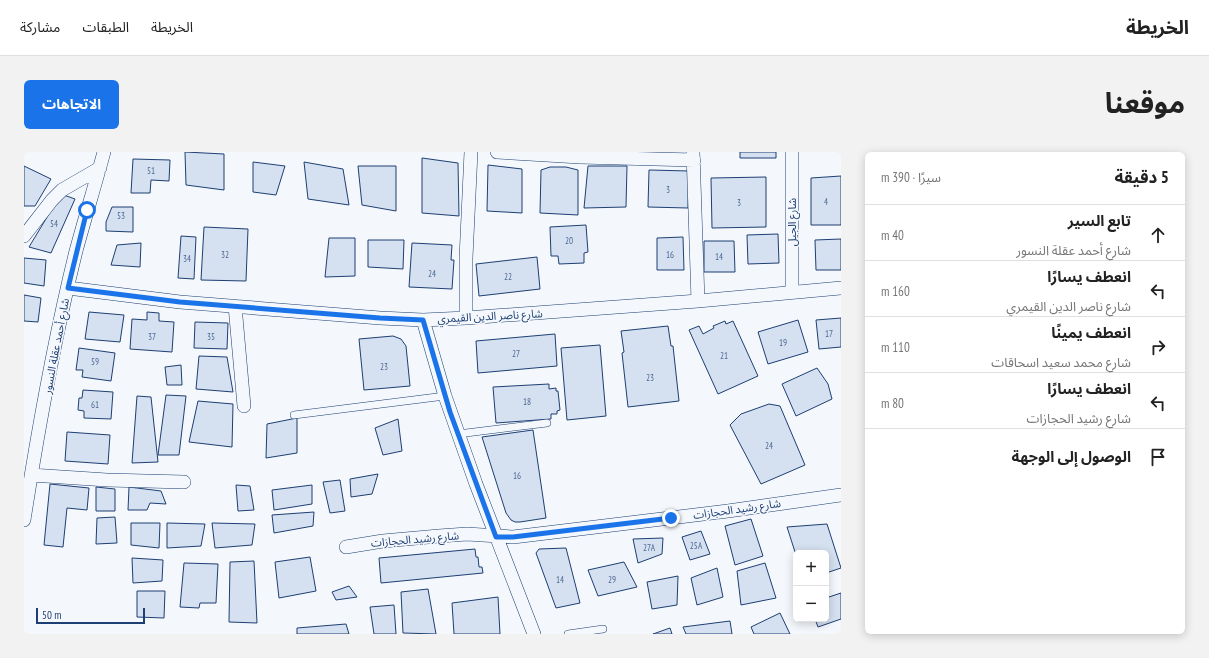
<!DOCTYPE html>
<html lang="ar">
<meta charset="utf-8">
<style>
body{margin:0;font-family:"PT Sans Narrow","Noto Sans Arabic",sans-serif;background:#f2f2f2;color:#222;direction:rtl}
.controls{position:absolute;right:12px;bottom:12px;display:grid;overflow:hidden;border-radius:6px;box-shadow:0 2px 10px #0003}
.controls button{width:36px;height:36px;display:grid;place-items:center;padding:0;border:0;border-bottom:1px solid #e0e0e0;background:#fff;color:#222;font:20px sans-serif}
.scale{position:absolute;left:12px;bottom:10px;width:109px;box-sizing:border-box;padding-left:4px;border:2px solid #1d3f73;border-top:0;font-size:11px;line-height:14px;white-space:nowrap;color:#1d3f73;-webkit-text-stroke:3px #f4f7fb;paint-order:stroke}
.stop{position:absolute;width:12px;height:12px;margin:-9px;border:3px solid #1a73e8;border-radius:50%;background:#fff}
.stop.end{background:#1a73e8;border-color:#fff;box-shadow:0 1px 4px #0008}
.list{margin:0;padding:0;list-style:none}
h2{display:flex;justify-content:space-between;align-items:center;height:52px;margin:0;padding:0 16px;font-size:17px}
h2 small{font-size:13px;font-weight:400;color:#767676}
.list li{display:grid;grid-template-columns:26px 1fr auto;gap:12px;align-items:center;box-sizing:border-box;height:56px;padding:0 16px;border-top:1px solid #e0e0e0}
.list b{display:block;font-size:15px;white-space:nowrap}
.list p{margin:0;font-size:13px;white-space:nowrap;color:#767676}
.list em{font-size:13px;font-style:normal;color:#767676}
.icon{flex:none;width:22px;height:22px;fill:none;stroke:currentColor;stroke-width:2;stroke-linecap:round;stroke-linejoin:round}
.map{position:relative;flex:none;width:817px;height:482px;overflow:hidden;direction:ltr;border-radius:6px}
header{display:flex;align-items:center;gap:24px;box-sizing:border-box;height:56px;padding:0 20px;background:#fff;border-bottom:1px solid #e0e0e0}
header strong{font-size:19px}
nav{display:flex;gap:22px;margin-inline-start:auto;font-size:14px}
.intro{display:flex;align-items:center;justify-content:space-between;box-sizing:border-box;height:96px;padding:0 24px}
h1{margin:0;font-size:28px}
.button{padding:10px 18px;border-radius:6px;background:#1a73e8;color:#fff;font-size:14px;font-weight:700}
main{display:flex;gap:24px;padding:0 24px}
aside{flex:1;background:#fff;border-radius:6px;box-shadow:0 2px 10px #0003}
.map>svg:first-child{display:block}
.building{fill:#d5e0f0;stroke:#1d3f73}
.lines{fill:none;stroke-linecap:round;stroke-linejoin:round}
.service-casing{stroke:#1d3f73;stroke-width:8}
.minor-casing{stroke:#1d3f73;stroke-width:14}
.service{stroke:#f4f7fb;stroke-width:7}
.minor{stroke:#f4f7fb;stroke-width:13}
.route{stroke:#1a73e8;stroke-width:5}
.labels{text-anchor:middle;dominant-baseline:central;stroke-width:3;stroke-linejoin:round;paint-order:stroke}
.number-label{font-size:9px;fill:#4b6792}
.street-label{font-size:11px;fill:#1d3f73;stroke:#f4f7fb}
</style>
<header>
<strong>الخريطة</strong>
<nav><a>الخريطة</a><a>الطبقات</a><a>مشاركة</a></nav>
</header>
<div class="intro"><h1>موقعنا</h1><a class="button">الاتجاهات</a></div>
<main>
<aside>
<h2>5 دقيقة<small>سيرًا · 390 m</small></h2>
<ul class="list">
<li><svg class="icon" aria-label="ahead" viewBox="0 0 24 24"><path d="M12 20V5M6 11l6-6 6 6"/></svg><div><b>تابع السير</b><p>شارع أحمد عقلة النسور</p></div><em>40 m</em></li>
<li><svg class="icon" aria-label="left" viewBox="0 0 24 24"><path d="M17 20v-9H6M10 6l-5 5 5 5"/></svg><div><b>انعطف يسارًا</b><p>شارع ناصر الدين القيمري</p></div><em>160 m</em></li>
<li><svg class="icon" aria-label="right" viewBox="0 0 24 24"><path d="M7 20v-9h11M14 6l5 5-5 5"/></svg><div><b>انعطف يمينًا</b><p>شارع محمد سعيد اسحاقات</p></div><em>110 m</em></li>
<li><svg class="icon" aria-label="left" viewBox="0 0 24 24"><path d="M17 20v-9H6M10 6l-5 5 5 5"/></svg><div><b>انعطف يسارًا</b><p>شارع رشيد الحجازات</p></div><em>80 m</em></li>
<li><svg class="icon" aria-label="arrive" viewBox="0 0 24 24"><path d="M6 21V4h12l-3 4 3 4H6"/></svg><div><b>الوصول إلى الوجهة</b></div></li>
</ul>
</aside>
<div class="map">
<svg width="817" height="482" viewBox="0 0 817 482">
<rect width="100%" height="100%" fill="#f4f7fb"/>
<path class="building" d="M161,0L200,2V38L162,33Z
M716,0H752V6H716Z
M398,6L434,11L435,64L398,61Z
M109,7L146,8L145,29L127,28L126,41H107Z
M229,10L261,14L252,43L229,40Z
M280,10L319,17L325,53L284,47Z
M464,13L498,17V61L463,59Z
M0,14L27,27L11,54H0Z
M334,14H372V59L338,53Z
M564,14H603L602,55L560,56Z
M526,15H542L554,18V63L516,61L517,18Z
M625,18L665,19L664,56L624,55Z
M817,24V73H787V26Z
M742,25V75L688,76L687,26Z
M37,42L51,47L27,101L5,95Z
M88,55H109V80L82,79V70Z
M562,73L564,100L560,101V111L535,112L534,104H527L526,75Z
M180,75L224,77L222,129L177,128Z
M754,82L755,111L724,112L723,83Z
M157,84L172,85L170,127L154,126Z
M659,85L660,118H633V86Z
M305,86H331V124L301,125Z
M817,87V118H792L791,88Z
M344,88H380L379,117L344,115Z
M680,89H710L711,120H680Z
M117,91L116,115L87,113L93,93Z
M388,91L428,93L427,108H430L428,137L385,135Z
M513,105L516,137L455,144L452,112Z
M0,106L22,108L20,134L0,131Z
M0,143L17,146L14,170L0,169Z
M65,160L100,163L96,190L61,187Z
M123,160L135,161V169L150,170L148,200L106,197L108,167L123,168Z
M817,166V195L795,197L792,168Z
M774,168L784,200L744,212L734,180Z
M701,169L702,172L709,169L734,224L694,242L665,178L675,174L679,182L690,176L689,174Z
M171,170L204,171L203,197L170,196Z
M644,174L647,194H649L655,249L604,255L598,201L600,200L597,179Z
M531,182L533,214L454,221L452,189Z
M369,184L377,187L382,194L386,234L340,238L335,187Z
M576,193L582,264L543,268L537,196Z
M55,196L91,201L87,229L58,225L59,218H52Z
M175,204L203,205L209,240L172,237Z
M157,213L158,233H143L141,215Z
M793,216L804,232L808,247L772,264L758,232Z
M525,232V237L532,236V239H534L536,258L533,259V262H527V267L472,271L469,235Z
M59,238L89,240L87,267L60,266V259L54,258L55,246H58Z
M142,243L162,244L155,303H134Z
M113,244L127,245L134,310L108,311Z
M174,249L209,252L208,295L165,290Z
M745,252L756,254L781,313L737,332L706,273L717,262Z
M273,266V301L242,306L243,272Z
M374,267L378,299L359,303L351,276Z
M509,278L522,366L496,370H491L487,368L482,361L458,285Z
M43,280L86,283L84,312L41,309Z
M354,322L348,342L327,345L326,327Z
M316,328L321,359L306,361L299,330Z
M26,332L65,336L63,358L43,356L39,395L20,393Z
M212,333L226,334L230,358L214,359Z
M288,333V352L250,358L248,338Z
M72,335L91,337V359H72Z
M105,335L137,339L142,352L126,351L123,358H104Z
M290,360L289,374L250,381L248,363Z
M91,365L93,391L72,392L73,366Z
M727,367L739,404L711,413L701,374Z
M107,371H136L135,396L107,393Z
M143,371L181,372L177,394L143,396Z
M188,371L231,372L228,393L191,396Z
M803,372L817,416L802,421V401H772V403L763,375Z
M677,379L686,402L666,408L658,385Z
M639,386L638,402L614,411L609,387Z
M542,396L556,451L532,456L512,401L515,397Z
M451,397L452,405H454L455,415H458L459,421L357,431L355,406Z
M286,405L292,439L255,446L251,410Z
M108,406L139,408L138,429L109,431Z
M230,409L233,471L205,470L206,410Z
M600,410L613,435L574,444L564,418Z
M160,411L194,412L192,451H176L175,456L156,455Z
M741,411L752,446L717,453L713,419Z
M693,416L699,445L673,453L667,426Z
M654,424L653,453L628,457L623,430Z
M325,434L333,445L312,448L308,440Z
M404,437L412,482L379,481L377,440Z
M113,439H141L140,466L113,465Z
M817,441V467L794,475L791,467H802V446Z
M474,445L476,482H430L428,451Z
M370,453L372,482H350L346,455Z
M756,461L766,482H730L727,475Z
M706,469L708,482H662L659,475Z
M322,472L325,482H273V476Z
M646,476L648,482H629Z"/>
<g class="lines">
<g class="service-casing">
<path id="service" d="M270,263L421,244
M434,282L523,271
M544,482L579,477"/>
</g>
<g class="minor-casing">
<path id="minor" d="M473,0L556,5L670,8
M669,0L674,149
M0,84L28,48L38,38L76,16
M44,136L156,150L356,166L399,168L442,166L674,149L817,136
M768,140V0
M211,154L220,254
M442,166V106L447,0
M399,168L421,244L452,332L510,482
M7,323L83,328L160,330
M0,368C14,278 30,188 52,99C61,66 71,33 80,0
M322,395L359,389L415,384L443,382L489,385L704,359L817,343"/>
</g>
<use href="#service" class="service"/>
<use href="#minor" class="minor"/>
</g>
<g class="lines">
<path class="route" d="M63,58L44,136L156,150L356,166L399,168L426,260L472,385H489L647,366"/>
</g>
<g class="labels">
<g class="number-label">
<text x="127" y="18">51</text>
<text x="644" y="37">3</text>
<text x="802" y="49">4</text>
<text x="715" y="50">3</text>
<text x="97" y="63">53</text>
<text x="30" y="71">54</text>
<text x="545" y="88">20</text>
<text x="201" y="102">32</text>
<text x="646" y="102">16</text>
<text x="695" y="104">14</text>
<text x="163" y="106">34</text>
<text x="408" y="121">24</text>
<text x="484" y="124">22</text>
<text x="805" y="181">17</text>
<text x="128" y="184">37</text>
<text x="187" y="184">35</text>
<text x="759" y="190">19</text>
<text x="492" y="201">27</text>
<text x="700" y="203">21</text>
<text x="71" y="209">59</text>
<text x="360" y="214">23</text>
<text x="626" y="225">23</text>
<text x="503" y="249">18</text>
<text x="71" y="252">61</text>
<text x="745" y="293">24</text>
<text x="493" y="323">16</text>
<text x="672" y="393">25A</text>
<text x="625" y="395">27A</text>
<text x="536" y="427">14</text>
<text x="588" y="427">29</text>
</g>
<g class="street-label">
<text transform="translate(768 70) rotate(-90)">شارع الجيل</text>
<text transform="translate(466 164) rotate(-3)">شارع ناصر الدين القيمري</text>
<text transform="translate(32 194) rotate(-79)">شارع أحمد عقلة النسور</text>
<text transform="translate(713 357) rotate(-8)">شارع رشيد الحجازات</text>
<text transform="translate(391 387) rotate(-5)">شارع رشيد الحجازات</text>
</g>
</g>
</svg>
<div class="controls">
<button>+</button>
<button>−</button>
</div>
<div class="scale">50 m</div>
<div class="stop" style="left:63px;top:58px"></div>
<div class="stop end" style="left:647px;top:366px"></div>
</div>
</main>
